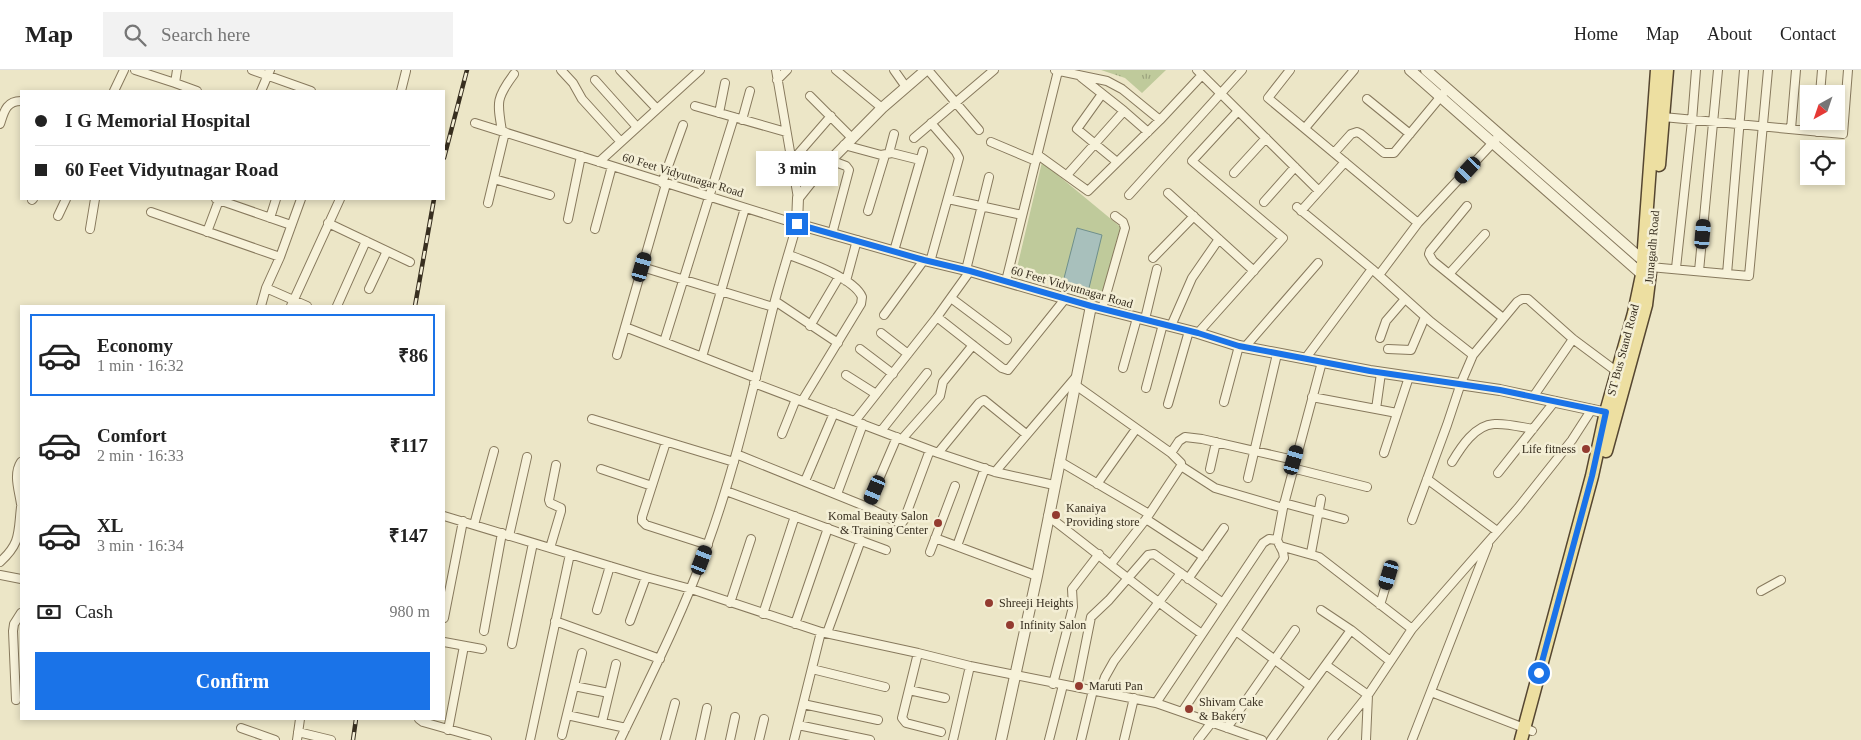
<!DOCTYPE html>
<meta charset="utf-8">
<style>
body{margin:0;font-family:"Times New Roman",serif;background:#f2f2f2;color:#222;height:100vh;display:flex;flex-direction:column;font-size:19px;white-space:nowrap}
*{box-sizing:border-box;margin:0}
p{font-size:16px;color:#767676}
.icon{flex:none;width:28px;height:28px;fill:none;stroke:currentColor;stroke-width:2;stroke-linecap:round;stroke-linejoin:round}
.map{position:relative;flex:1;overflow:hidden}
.drawer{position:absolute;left:20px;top:235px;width:425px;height:415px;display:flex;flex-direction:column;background:#fff;border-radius:0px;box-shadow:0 2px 8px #0003}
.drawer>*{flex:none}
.guide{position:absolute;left:20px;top:20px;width:425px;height:110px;border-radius:0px;box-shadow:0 2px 8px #0003;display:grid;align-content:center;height:110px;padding:0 15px;background:#fff}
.needle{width:32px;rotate:220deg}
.tools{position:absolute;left:1800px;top:15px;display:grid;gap:10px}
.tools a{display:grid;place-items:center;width:45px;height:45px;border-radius:0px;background:#fff;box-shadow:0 2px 8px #0003;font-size:25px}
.end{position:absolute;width:22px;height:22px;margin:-11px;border:6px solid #1a73e8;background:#fff;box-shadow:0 0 0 2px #fff}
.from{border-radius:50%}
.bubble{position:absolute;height:35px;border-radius:0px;background:#fff;box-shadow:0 2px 8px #0003;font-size:16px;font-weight:700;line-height:35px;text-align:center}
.car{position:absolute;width:15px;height:30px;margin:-15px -8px;border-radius:6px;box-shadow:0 0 4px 1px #0007;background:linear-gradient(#222 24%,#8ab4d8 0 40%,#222 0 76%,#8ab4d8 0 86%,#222 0)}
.guide b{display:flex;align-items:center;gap:18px;height:48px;font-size:19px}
.guide b+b{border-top:1px solid #e0e0e0}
.guide i{width:12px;height:12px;background:#222}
ul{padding:9px 0 0;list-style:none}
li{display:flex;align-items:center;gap:15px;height:82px;margin:0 10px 8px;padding:0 5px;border:2px solid transparent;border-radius:0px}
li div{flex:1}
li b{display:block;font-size:19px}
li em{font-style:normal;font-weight:700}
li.on{border-color:#1a73e8}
li>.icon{width:45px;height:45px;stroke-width:1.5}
.pay{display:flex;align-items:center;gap:12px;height:55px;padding:0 15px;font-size:19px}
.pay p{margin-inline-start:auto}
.cta{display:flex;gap:10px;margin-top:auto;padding:10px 15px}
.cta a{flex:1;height:58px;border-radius:0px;background:#1a73e8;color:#fff;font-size:20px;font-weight:700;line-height:58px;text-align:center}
header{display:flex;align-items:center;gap:30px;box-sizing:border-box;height:70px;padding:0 25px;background:#fff;border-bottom:1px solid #e0e0e0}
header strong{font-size:24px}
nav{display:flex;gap:28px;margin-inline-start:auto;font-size:18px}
.search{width:350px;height:45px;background:#f2f2f2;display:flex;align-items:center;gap:12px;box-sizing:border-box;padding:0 18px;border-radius:0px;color:#767676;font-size:19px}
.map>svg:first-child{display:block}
</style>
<header>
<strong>Map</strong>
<div class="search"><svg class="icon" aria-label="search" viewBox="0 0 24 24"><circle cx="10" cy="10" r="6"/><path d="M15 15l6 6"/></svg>Search here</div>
<nav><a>Home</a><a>Map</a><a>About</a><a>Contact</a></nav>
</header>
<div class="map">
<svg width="1861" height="670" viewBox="0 0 1861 670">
<defs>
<pattern id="grass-tufts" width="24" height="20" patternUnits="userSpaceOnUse" patternTransform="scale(1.25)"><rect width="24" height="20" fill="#bfca9b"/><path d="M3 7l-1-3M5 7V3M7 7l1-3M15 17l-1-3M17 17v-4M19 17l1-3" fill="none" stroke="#9ca47e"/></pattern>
</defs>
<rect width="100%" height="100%" fill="#ece6c7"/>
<!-- grass -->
<path fill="url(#grass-tufts)" d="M1101,0H1166L1142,23L1125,8Z"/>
<!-- garden -->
<path fill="#bfca9b" d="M1042,92L1123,159L1105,227L1016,202Z"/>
<!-- water -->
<path fill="#a8c0bc" stroke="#6f8f8b" d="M1077,158L1102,165L1089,218L1063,212Z"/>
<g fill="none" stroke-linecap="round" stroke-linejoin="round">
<!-- minor casing -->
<g stroke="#87795d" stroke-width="10">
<path id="minor" d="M135,0L175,13
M177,0L175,13L197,21
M252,0L311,21
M561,0L573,13L582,29L621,72
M620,0L657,39
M776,0L798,128
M836,0L882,38
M894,0L906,17
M928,0L979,60
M1055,0L1107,11L1122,19L1160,50L1202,5
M1197,0L1319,121
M1290,0L1268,28L1418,153
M595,10L637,57
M777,10L787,0
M114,21L124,0
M261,21L270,0
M401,21L406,1
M1102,24L1077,59L1117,92
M1820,24L1822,0
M810,26L852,68
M1367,29L1410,64
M695,36L786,62
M1124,41L1148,62
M719,43L725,13
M1663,47L1843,64L1848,0
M742,50L750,21
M475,53L797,154C789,183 780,210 773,238C753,318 735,399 707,476C683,543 651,606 620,670
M0,54C4,42 6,31 21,31
M1305,58L1354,0
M1791,59L1796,0
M502,61C497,32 496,28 514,4
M1817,62L1818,51
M914,68L994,0
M991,72L1036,91
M844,75L881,85L892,83L920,90
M889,83L894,64
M1334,83L1351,64L1357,62L1361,64L1384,83H1394L1447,19
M1038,85L1088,121L1160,50
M830,90L846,96L849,100L832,164
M599,92L700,0
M791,92L831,46
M1234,103L1266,68
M1067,105L1124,41L1081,7
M494,109L550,125
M662,113L683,55
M1168,123L1254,201
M1129,125L1242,0
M216,129L291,155
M948,129L1022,145
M32,130L33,129
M1264,132L1295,97
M488,133L505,62
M1467,136L1430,181L1429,184L1433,191L1503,248
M1297,137L1372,199L1431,252L1473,285
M868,141L885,85
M1301,141L1345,92
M151,142L280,187
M58,146L66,129
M270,148L276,129
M568,149L581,86
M328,153L410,192
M90,159L95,129
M595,159L612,96
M207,162L219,130
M894,181L923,81
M789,185C808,192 854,208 862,227L861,234L802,331
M1153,188L1194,146
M930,192L959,88L956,82L931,53
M642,197L773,237
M1650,197L1749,206L1768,0
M1676,198L1692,51L1696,0
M966,200L989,107
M1699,201L1718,0
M1449,204L1485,164
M1727,204L1744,0
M1379,205L1418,153L1500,65
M846,211L857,170
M1006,211L1058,1
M266,218L307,236
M369,219L387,181
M951,228L1007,270
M775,231L838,273
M261,236L266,218L280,187L301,129
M291,236L340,129
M337,236L366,171
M1102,239L1125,158L1123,152L1115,146
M884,245L924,190
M937,247L1002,298L1008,300L1065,229
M1145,249L1157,199
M810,256L839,207
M1171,256L1192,208L1219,169
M625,257L756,308
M881,263L908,284
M1198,263L1283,168L1192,91L1238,41
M1380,268L1386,251L1405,229
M664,272L734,47
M1245,277L1318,193
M860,279L893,304
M1388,279L1411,280L1425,247
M617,285L666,114
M702,287L745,138
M1305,289L1372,199
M1123,298L1137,248
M846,305L876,324
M754,313L938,383L995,402L1054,415
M1074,314L1171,383L1181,393V396L1146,449L1111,494
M1146,318L1163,254
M1312,327L1397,343
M1533,327L1573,269
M1224,332L1239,276
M1168,334L1189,261
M1376,339L1381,303
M592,349L734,392
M855,351L937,247L970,201
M881,361L927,303
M782,364L796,329
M902,369L940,326L943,312L973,275
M666,372L642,447V451L646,455L708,475
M938,383L979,333L984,330L1026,364
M1171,383L1179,371L1185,367L1202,369L1294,390
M1384,383L1409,307
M736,384L867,437L901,454L904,450L930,380
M1059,391L1149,444
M21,392C13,404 19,420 21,434
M1452,392C1461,377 1475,355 1494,354C1506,353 1521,357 1533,359
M1181,396L1215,418L1283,438
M1292,398L1367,417
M601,399L652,416
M1210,399L1216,372
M995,402L1075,308
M1498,403L1555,331
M1248,408L1277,284
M1427,409L1497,461
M805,411L834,343
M1097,414L1136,359
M726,421L886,480
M837,424L863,354
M1284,433L1344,449
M867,437L897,367
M444,446L646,507L691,519L821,562L918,583L970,596L1156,633L1262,670
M1048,446C1100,485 1149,527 1202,564
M1146,449L1204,487
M1412,450L1447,355L1461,313L1473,285L1517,232L1522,229H1528L1573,269L1620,304
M474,455L494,381
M509,466L527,387
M935,468L1037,506
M957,476L985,398
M1280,476L1319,487L1412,559
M550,478L561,441V438L550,433L549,430L556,395
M930,482L955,416
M1311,483L1321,429
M0,492C21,473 18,463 21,437
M0,505L21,509
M1188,509L1224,458
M1761,521L1781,510
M730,533L751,469
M1380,535L1389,505
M597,540L610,496
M1321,540L1351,560L1390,591
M763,544L795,446
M444,548L463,451
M555,551L660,589
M630,551L646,507
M795,554L828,458
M484,561L502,463
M1236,561L1310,616
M827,563L861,470
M444,572L482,579
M512,574L533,473
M918,583L902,648L906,653L941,662
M1326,595L1368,625L1366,670
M812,599L885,617
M1053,614L1073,537L1072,519L1099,484
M574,616L609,623
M1077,617L1091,547L1109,530L1148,485L1154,484L1223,533
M909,620L945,628
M1100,621L1105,607L1114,591L1181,503
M1431,622L1532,661
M16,630L13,561L14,554L21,543
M1156,633L1263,473L1269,469L1277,470
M803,634L878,650
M1182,642L1284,488L1283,482L1277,470L1283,438L1322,292
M567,645L626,658
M419,649L423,652L487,670
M602,652L616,594
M798,655L870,670
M241,658L275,670
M1227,658L1295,560
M448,660L464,576
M298,662L331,670
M562,665L582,583
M297,670L300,649
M530,670L570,484
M665,670L675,633
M700,670L707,638
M730,670L735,647
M759,670L764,649
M794,670L821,562
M953,670L970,596
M1049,670L1063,615
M1081,670L1093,620
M1124,670L1134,628
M1198,670L1212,652
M1271,670L1351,560
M1332,670L1368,625L1412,559L1518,438L1572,370L1592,339
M1412,670L1488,475"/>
</g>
<!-- tertiary casing -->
<g stroke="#87795d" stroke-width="12">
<path id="tertiary" d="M926,0L882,38L817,104L798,128L797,154L924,190L970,201L1091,236L1198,263L1239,276L1370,301L1500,320L1612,344
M1410,0L1645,207
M1426,0L1647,194
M1001,670L1037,506L1091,236"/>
</g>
<!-- primary casing -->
<g stroke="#554631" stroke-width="15">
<path id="primary" d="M1659,95L1667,0
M1606,381L1646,235L1650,202
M1521,670L1592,406L1606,342L1634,243L1642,205L1657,0"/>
</g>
<!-- minor -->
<use href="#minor" stroke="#f7f2da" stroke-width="8"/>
<!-- tertiary -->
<use href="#tertiary" stroke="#f7f2da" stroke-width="10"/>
<!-- primary -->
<use href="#primary" stroke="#eddfa1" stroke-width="12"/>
<!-- rail casing -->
<g stroke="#382f20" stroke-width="4.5">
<path id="rail" d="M444,88L467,0
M415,236L434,129
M353,670L356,649"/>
</g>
<!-- rail -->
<use href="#rail" stroke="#f4efd6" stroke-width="2.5" stroke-dasharray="8" stroke-linecap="butt"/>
</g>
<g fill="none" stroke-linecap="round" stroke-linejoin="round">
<!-- route -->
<path stroke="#1a73e8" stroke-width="6" d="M797,154L924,190L970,201L1091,236L1198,263L1239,276L1370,301L1500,320L1606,342L1592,406L1539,603"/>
</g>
<!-- markers -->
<g fill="#933b30" stroke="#f4efd6" stroke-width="2">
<circle cx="1586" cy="379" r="5"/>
<circle cx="1056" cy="445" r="5"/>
<circle cx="938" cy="453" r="5"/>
<circle cx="989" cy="533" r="5"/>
<circle cx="1010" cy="555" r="5"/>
<circle cx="1079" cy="616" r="5"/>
<circle cx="1189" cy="639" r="5"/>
</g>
<g text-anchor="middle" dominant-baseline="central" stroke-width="5" stroke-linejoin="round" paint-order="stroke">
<!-- street labels -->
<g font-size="12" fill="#382f20" stroke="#f4efd6">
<text transform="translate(683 105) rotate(17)">60 Feet Vidyutnagar Road</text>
<text transform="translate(1652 177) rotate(-85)">Junagadh Road</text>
<text transform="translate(1072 217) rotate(16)">60 Feet Vidyutnagar Road</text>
<text transform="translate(1623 280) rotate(-75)">ST Bus Stand Road</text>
</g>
<!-- poi labels -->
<g font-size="12" fill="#382f20" stroke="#f4efd6" text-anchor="start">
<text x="1576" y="379" text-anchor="end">Life fitness</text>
<text x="1066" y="438">Kanaiya<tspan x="1066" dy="14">Providing store</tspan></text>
<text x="928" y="446" text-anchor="end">Komal Beauty Salon<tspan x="928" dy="14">&amp; Training Center</tspan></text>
<text x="999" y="533">Shreeji Heights</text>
<text x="1020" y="555">Infinity Salon</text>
<text x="1089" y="616">Maruti Pan</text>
<text x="1199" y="632">Shivam Cake<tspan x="1199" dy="14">&amp; Bakery</tspan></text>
</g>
</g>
</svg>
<div class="tools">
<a><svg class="needle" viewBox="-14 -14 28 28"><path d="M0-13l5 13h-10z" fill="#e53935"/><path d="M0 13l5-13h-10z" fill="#767676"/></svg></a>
<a><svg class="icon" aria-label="locate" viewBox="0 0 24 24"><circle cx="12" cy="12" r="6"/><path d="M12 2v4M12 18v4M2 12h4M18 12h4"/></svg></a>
</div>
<i class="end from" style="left:1539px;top:603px"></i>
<i class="end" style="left:797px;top:154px"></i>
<div class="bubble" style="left:756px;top:81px;width:82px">3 min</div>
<i class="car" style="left:1468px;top:100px;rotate:223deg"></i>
<i class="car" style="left:1703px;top:164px;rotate:5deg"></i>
<i class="car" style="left:642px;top:197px;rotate:16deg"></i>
<i class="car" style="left:1294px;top:390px;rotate:16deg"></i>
<i class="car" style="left:875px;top:420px;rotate:203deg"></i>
<i class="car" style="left:702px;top:490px;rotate:21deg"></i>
<i class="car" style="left:1389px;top:505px;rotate:197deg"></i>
<div class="guide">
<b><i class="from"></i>I G Memorial Hospital</b>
<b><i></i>60 Feet Vidyutnagar Road</b>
</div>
<section class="drawer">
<ul>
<li class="on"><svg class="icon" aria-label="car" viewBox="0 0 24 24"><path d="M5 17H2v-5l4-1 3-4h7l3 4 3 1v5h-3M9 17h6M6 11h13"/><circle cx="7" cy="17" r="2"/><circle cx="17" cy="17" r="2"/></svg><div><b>Economy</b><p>1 min · 16:32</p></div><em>₹86</em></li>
<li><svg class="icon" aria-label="car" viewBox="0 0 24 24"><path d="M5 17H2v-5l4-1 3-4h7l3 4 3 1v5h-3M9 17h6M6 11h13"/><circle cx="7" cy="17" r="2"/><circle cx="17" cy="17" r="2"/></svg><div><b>Comfort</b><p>2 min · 16:33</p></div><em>₹117</em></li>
<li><svg class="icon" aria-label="car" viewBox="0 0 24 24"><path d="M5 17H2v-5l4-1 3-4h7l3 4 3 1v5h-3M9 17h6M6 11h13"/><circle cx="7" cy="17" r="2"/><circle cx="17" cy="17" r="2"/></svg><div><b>XL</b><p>3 min · 16:34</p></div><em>₹147</em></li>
</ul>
<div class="pay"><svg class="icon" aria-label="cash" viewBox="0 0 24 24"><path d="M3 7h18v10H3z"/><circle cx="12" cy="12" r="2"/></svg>Cash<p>980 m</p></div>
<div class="cta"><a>Confirm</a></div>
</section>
</div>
